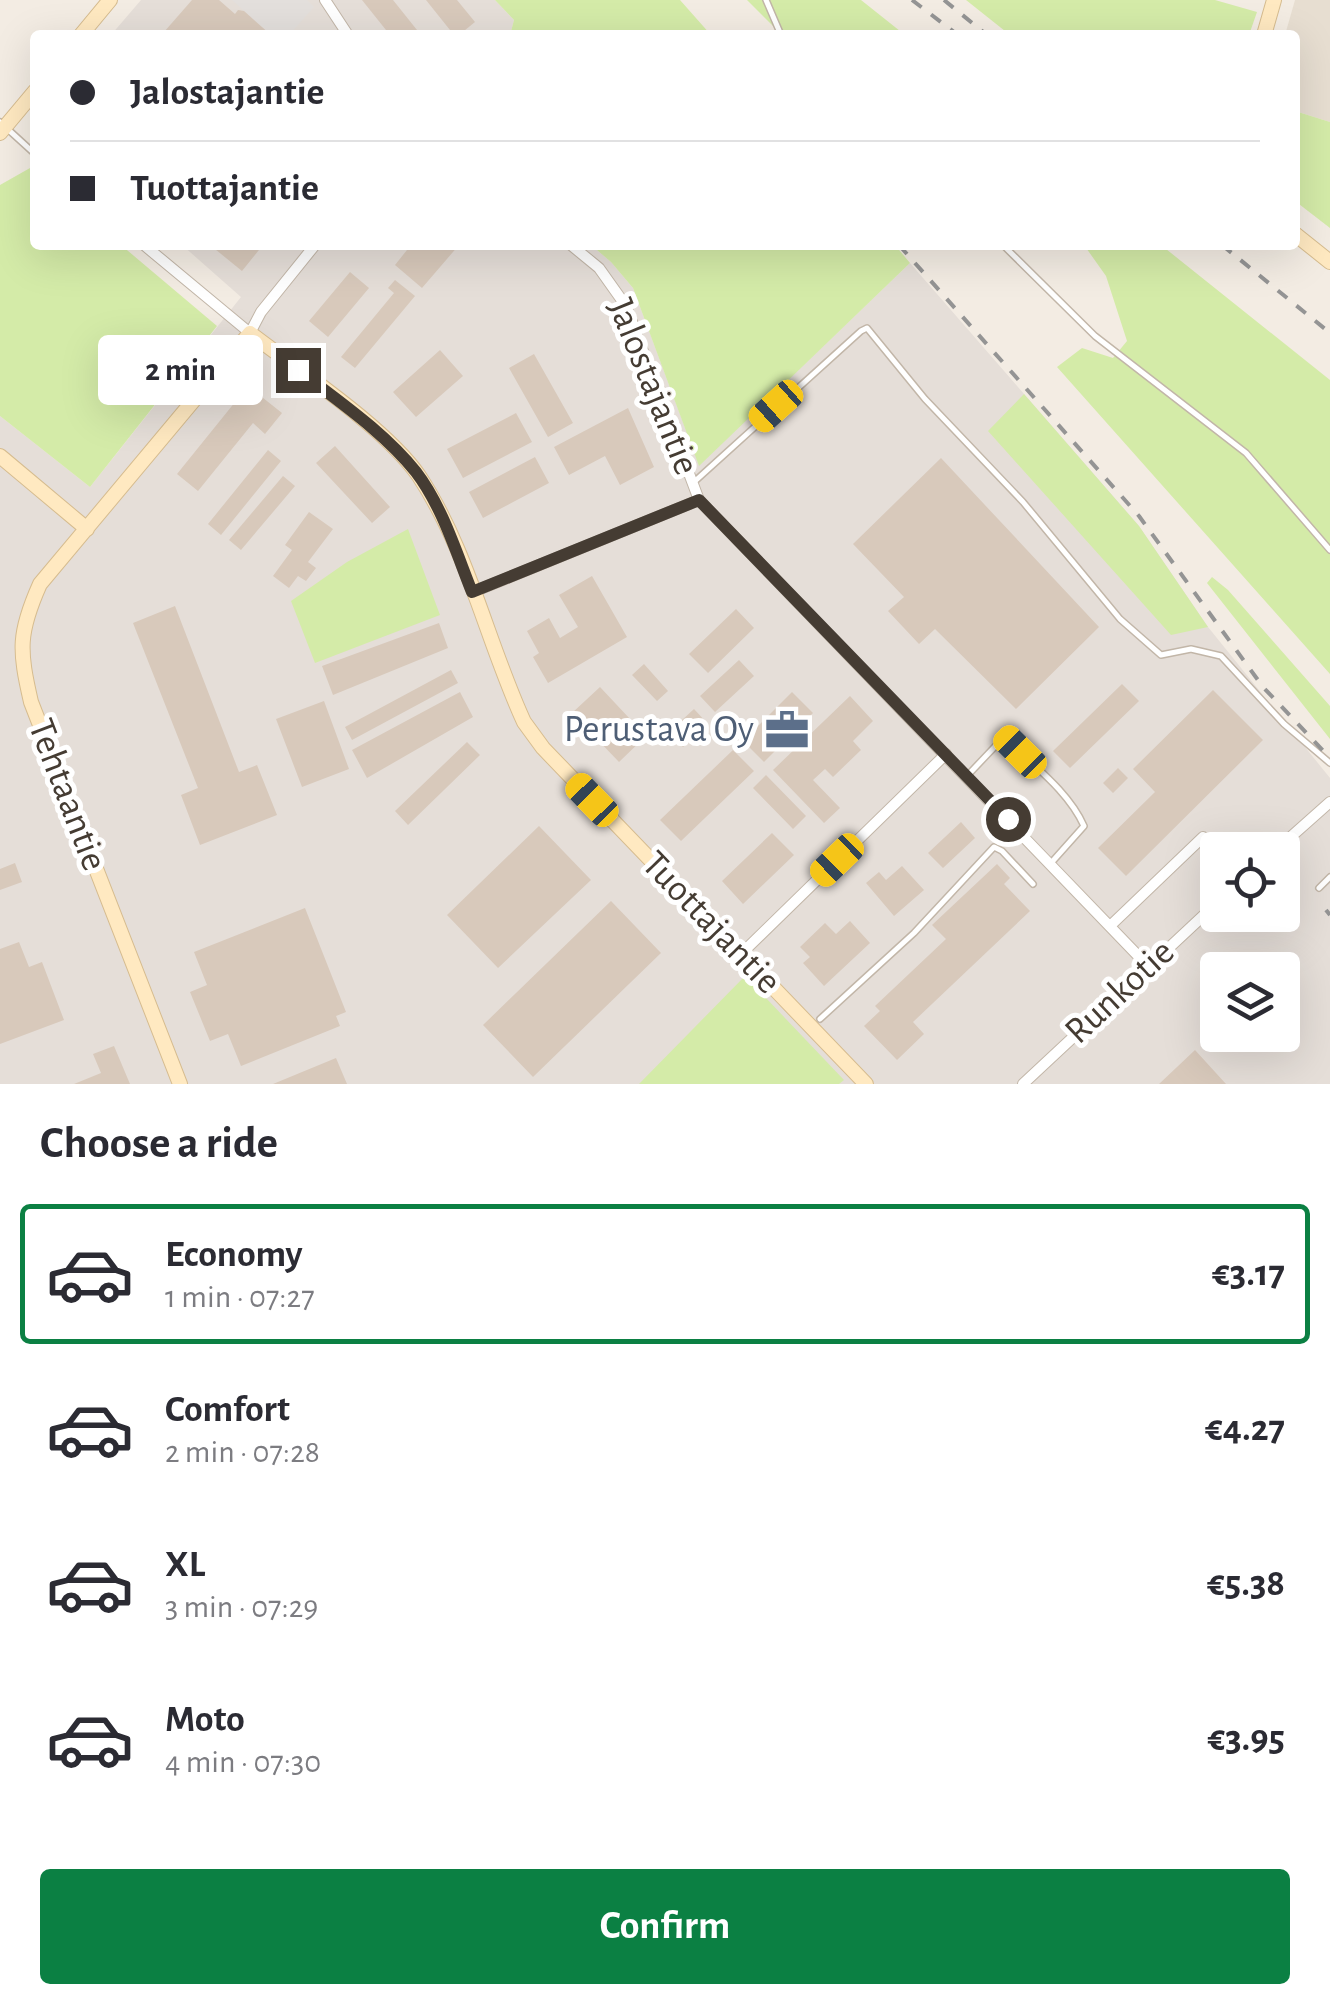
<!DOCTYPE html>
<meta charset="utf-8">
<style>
body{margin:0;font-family:"Alegreya Sans",sans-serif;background:#f2f2f3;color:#2b2b33;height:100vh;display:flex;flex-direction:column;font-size:38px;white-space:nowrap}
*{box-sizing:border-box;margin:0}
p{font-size:32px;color:#7c7c81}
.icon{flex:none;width:55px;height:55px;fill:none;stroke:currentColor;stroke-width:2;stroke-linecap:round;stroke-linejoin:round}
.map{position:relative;height:1084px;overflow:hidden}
.details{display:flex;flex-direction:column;background:#fff;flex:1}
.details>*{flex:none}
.banner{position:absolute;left:30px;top:30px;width:1270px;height:220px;border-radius:10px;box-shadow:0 10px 40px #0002;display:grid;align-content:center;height:220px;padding:0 40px;background:#fff}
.buttons{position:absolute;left:1200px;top:832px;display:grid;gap:20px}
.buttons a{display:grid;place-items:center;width:100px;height:100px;border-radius:10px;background:#fff;box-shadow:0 10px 40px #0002;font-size:50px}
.end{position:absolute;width:45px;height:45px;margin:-22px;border:12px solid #453c33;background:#fff;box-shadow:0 0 0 5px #fff}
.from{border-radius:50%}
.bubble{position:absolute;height:70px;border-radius:10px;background:#fff;box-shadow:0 10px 40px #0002;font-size:32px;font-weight:700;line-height:70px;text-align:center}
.car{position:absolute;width:30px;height:60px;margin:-30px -15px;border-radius:12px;box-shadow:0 0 8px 2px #0007;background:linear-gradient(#f5c518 24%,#345 0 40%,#f5c518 0 76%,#345 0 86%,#f5c518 0)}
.banner b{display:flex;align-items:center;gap:35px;height:95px;font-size:38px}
.banner b+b{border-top:2px solid #e1e1e2}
.banner i{width:25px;height:25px;background:#2b2b33}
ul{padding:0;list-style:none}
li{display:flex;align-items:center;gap:30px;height:140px;margin:0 20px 15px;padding:0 20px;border:5px solid transparent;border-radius:10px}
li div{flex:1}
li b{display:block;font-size:38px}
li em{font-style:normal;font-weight:700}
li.active{border-color:#0b8043}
li>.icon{width:90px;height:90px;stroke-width:1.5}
h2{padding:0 40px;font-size:45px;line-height:120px}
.button{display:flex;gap:20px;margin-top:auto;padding:20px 40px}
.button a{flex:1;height:115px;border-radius:10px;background:#0b8043;color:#fff;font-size:40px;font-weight:700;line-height:115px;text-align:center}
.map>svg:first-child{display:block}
</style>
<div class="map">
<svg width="1330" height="1084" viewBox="0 0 1330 1084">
<rect width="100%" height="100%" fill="#f3ece3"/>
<!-- residential -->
<path fill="#e7ded1" d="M1295,0H1330V122L1295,111V35H1285Z"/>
<!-- industrial -->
<path fill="#e5ded8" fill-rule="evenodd" d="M141,0H495L514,20L510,35H111Z
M182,245H591L611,262L633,288L699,465L910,263L1139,526L1208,627L1330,778V1084H0V416L90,487L241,297ZM1218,850H1282V915H1218ZM1218,970H1282V1035H1218Z"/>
<!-- green -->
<path fill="#d4eba8" d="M495,0H680L711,35H510L514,20Z
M747,0H861L905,35H782Z
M966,0H1215L1257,12L1249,35H1010Z
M1295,111L1330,122V228L1295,201Z
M30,168L35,172V245H121L217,326L90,487L0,416V185Z
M591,245H895L910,263L699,466L633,288L611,262Z
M1084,245H1161L1330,380V674L1057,367L1082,348L1113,358L1127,341L1106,276Z
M1024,394L1139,526L1208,627L1171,635L988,431Z
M408,529L440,615L315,663L291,601L347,562Z
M1212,577L1228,590L1330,706V739L1207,583Z
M745,976L844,1080L839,1084H639Z"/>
<!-- parking -->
<path fill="#e3dfdc" d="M232,0H307L314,7L289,35H271Z"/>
<!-- building -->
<path fill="#d8c9bb" d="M192,0H219L235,14L238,10L244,11L271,35H167L164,32Z
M362,0H393L421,35H390Z
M426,0H457L475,22L459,35H454Z
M210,245H263L242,271Z
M411,245H459L422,288L395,265Z
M350,272L369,288L328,337L309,321Z
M395,280L415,296L355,368L341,357L394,293L388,288Z
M440,350L463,376L416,417L393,392Z
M534,354L573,423L548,437L509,368Z
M248,386L282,413L265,434L253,423L198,491L177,474Z
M628,408L654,467L620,485L605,456L569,475L554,447Z
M516,413L532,442L463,478L447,449Z
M335,446L390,507L372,523L316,463Z
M268,450L281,461L221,535L208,524Z
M535,457L549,483L483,518L469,492Z
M941,458L1099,627L1016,709L935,629L919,644L888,611L904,597L853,544Z
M283,476L295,486L241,550L229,540Z
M309,512L333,529L308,562L316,568L306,581L298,576L289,588L273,576L292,550L285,545Z
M592,576L627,637L548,683L533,657L539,653L527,631L549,618L560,638L578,627L559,595Z
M175,606L239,772L257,765L277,815L200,845L181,795L198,788L133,623Z
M736,609L754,628L708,673L689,654Z
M439,623L448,648L333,695L322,666Z
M739,660L754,676L715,712L700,696Z
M644,664L668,691L657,701L632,675Z
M451,670L458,683L352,740L345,727Z
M1122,684L1139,701L1070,768L1053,751Z
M600,687L646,736L619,762L572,713Z
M1213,690L1263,740L1126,876L1098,848L1155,792L1133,769Z
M460,692L473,717L367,778L352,750Z
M792,692L813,713L764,762L743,741Z
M850,696L873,721L853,741L861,750L833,777L825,769L813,780L840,808L824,823L773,770Z
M324,701L349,769L302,787L276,719Z
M694,709L708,724L683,747L669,732Z
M467,742L480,755L408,825L395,811Z
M733,750L754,771L681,841L660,820Z
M1118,768L1128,778L1113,793L1103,783Z
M766,775L806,816L793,829L753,788Z
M961,822L975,838L943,868L928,853Z
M539,826L591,880L498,968L447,915Z
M772,833L794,855L743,904L722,881Z
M15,863L22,882L0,890V869Z
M997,864L1010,878L1004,884L1030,911L913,1022L924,1034L897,1060L864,1026L880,1011L875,1006L946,939L932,925Z
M902,866L924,890L894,916L866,883L879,872L886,880Z
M611,901L661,953L533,1077L483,1025Z
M305,908L346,1012L336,1016L340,1026L241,1066L228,1034L210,1041L190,992L207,985L194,952Z
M850,921L870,943L824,986L803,963L810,957L800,947L825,923L836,934Z
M19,942L29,967L42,962L64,1020L0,1044V949Z
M114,1046L130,1084H74L101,1073L93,1054Z
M1195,1050L1226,1084H1159Z
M336,1058L347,1084H273Z"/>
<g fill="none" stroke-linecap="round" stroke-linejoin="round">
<!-- lane casing -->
<g stroke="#c2b6a8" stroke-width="8">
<path id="lane" d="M766,0L781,35
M0,122L35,154
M1003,245L1095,336L1246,453L1330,550
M694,482L861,331L867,328L925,399L1023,502L1120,619L1161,655L1191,649L1221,656L1284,724L1330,763
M967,776L1004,737C1031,764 1068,790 1084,826L1051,863
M1319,888L1330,877
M820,1019L914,933L994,847L1002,851L1033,884"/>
</g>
<!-- street casing -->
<g stroke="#c2b6a8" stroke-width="12">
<path id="street" d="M325,0L348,35
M144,245L250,333L261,312L315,245
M571,245L599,268L626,306L699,500L1147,965
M473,592L699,500
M1276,850L1330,802
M1110,926L1203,837
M741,954L946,754
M1023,1084L1218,902"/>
</g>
<!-- secondary casing -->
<g stroke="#d6bc8f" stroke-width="16">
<path id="secondary" d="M81,35L110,0
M1264,35L1274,0
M0,133L35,91
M1295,234L1330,262
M0,456L87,529
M180,1084L31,702C19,650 18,633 40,584L250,333C298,370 386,428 419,476C468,550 487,642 524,722L543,748L866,1084"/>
</g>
<!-- lane -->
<use href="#lane" stroke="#fff" stroke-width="5"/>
<!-- street -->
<use href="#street" stroke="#fff" stroke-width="10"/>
<!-- secondary -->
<use href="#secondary" stroke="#ffe9c1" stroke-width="14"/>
<!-- rail -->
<path stroke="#949494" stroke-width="4" stroke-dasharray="12 12" stroke-linecap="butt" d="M912,0L958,35
M944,0L987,35
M899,245L1139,516L1263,687L1330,758
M1222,245L1330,333
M1326,910L1330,915"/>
</g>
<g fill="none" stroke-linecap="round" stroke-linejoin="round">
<!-- route -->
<path stroke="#453c33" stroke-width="12" d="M298,370C338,401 384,432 416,472C442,506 456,552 472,592L699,500L1008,819"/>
</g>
<!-- icons -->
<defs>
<g id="office-bare" transform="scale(3.45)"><path d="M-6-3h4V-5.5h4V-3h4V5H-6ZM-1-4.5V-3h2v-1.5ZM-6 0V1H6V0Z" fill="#5c6f8a" stroke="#fff" stroke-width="2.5" paint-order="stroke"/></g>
</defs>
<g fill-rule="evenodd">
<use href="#office-bare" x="787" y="730"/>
</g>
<g text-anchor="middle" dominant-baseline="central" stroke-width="10" stroke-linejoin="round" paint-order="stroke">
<!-- street labels -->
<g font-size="38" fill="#453c33" stroke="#fff">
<text transform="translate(653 387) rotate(68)">Jalostajantie</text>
<text transform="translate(67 795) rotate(69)">Tehtaantie</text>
<text transform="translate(711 923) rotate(46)">Tuottajantie</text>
<text transform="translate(1120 992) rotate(-43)">Runkotie</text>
</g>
<!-- service labels -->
<g font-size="38" fill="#4e5e75" stroke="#fff" text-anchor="end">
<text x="754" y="730">Perustava Oy</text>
</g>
</g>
</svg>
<div class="buttons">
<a><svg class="icon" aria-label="locate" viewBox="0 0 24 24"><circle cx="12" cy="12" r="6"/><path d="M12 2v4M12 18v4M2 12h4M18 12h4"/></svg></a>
<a><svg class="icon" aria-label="layers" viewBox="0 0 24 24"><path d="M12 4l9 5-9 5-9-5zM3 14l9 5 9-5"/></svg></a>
</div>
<i class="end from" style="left:1008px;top:819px"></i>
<i class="end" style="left:298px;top:370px"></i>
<div class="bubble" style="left:98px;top:335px;width:165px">2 min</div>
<i class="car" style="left:776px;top:406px;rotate:228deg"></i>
<i class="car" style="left:1020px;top:752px;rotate:315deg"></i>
<i class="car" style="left:592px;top:800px;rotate:316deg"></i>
<i class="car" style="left:837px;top:860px;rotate:226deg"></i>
<div class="banner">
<b><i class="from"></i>Jalostajantie</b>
<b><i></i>Tuottajantie</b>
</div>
</div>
<section class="details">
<h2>Choose a ride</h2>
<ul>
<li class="active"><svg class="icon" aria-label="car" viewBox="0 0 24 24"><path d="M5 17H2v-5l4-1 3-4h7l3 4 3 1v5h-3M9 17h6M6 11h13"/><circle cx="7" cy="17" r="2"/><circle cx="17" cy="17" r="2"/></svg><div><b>Economy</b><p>1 min · 07:27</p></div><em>€3.17</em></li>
<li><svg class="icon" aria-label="car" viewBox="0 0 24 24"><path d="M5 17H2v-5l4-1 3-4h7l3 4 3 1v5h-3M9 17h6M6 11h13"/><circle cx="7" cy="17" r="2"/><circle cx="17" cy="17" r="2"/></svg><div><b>Comfort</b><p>2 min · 07:28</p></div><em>€4.27</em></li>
<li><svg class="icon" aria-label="car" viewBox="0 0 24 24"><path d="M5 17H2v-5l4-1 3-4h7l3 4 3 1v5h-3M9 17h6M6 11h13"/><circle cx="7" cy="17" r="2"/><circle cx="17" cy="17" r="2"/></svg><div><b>XL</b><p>3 min · 07:29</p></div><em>€5.38</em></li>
<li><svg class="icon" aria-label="car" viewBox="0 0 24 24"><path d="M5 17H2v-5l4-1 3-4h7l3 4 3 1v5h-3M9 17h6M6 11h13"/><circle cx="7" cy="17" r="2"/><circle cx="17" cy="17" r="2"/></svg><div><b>Moto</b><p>4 min · 07:30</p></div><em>€3.95</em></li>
</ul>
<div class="button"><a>Confirm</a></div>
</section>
